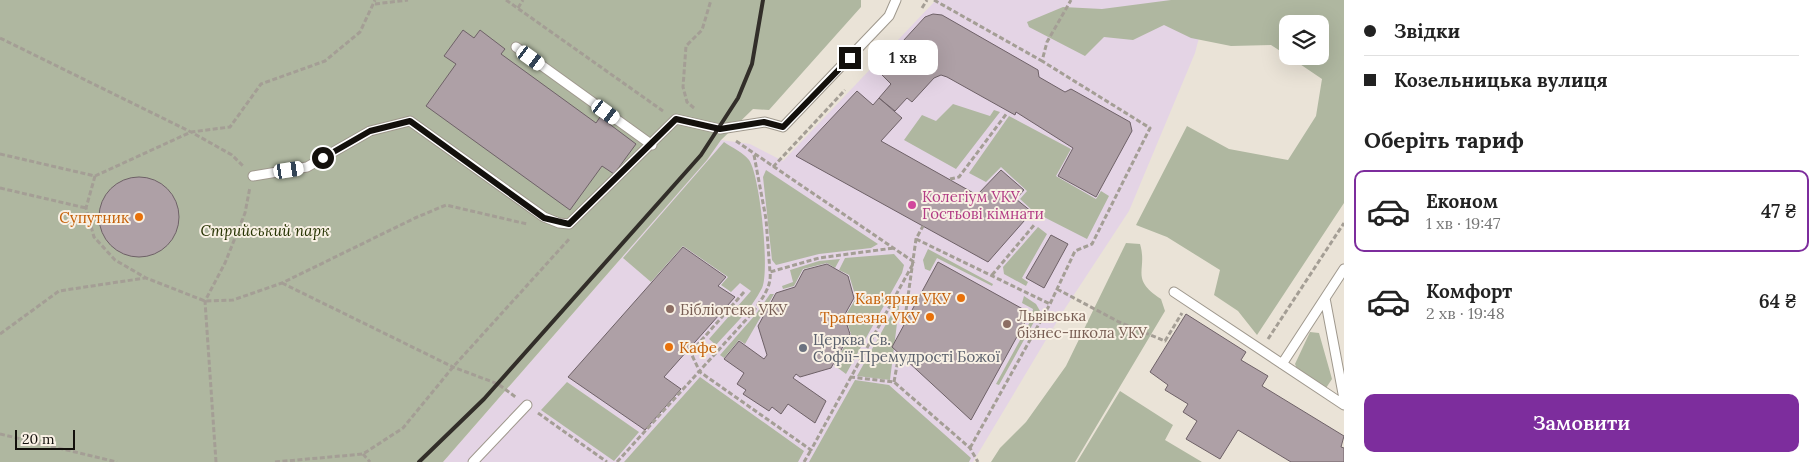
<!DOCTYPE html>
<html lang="uk">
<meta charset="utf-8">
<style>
body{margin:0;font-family:Lora,serif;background:#f6f6f6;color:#222;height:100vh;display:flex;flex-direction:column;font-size:19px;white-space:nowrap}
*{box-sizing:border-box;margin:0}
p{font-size:16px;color:#767676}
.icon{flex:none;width:28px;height:28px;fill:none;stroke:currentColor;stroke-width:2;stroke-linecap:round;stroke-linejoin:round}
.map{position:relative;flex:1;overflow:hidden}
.sheet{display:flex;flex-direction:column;background:#fff;width:475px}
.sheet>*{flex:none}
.top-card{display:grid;align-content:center;height:110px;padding:0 20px;background:#fff}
.tools{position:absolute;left:1279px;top:15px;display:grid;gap:10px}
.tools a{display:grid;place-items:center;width:50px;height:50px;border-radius:10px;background:#fff;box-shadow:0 5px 20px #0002;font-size:25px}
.scale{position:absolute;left:15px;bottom:12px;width:60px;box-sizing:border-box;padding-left:5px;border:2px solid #13100c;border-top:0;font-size:14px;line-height:18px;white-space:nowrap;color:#13100c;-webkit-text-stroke:4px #f8f0e4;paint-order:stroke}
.end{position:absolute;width:22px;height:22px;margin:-11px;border:6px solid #13100c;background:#fff;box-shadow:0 0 0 2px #fff}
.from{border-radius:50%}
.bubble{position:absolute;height:35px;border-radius:10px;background:#fff;box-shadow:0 5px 20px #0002;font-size:16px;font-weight:600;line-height:35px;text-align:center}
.car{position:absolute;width:15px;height:30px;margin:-15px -8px;border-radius:6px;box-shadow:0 0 4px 1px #0007;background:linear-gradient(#fff 24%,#345 0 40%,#fff 0 76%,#345 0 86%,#fff 0)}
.top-card b{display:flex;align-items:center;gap:18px;height:48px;font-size:19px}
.top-card b+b{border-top:1px solid #e0e0e0}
.top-card i{width:12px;height:12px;background:#222}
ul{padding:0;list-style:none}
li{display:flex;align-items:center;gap:15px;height:82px;margin:0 10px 8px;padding:0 10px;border:2px solid transparent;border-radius:10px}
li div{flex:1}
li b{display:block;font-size:19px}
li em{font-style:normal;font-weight:600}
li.current{border-color:#7d2d9d}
li>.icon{width:45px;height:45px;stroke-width:1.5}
h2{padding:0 20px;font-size:22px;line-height:60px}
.cta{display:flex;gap:10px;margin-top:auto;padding:10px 20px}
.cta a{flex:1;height:58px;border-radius:10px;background:#7d2d9d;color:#fff;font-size:20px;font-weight:600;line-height:58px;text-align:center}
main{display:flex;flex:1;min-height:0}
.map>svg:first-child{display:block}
</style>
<main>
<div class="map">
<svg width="1344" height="462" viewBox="0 0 1344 462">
<rect width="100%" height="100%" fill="#eae3d7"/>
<!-- education -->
<path fill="#e4d4e5" d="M936,0H1209L1195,53L1129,211L1062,313L973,462H443L707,160L721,140L750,144L783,161Z"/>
<!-- green -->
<path fill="#afb7a0" d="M0,0H861V7L769,110L753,109L721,140L707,160L443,462H0Z
M1171,0H1344V203L1257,335L1238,311L1214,295L1220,270L1167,237L1136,225L1187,126L1229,149L1288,160L1316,116L1322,79L1288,56H1320V24H1288V56L1271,45L1231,46L1191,38L1164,25L1133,40L1104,37L1085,56L1029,27L1027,22L1063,7L1102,9Z
M953,104L990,116L994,110L1000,112L956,169L904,140L922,115L936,121Z
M1009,116L1071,149L1056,176L1096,199L1101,191L1109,196L1087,239L1034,212L1020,199L1027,191L1001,167L986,182L969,173Z
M724,142C731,147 744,153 749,160C760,175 770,272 762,288C751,310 732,327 716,345L709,339L751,291L740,283L731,292L721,285L728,277L683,246L651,282L623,258Z
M766,170L878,244L871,248L819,254L776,265L772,260L763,177Z
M1038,227L1047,234L1022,278L1028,282L1026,286L1004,274L1003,267Z
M1126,243L1140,244C1148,271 1129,278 1161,299L1165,311L1075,462H991L1000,448L1026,422L1066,366Z
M928,249L993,284L992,286L937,258L930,271L925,269L923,260Z
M894,254L904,265L902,273L846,374L834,365L851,334L845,316L856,298L849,275L839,270L845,258Z
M840,259L835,268L827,263L803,269L794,286L783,289L782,286L793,282L790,270L819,261Z
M770,294H774L745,344L739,340L724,358L720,355L756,314Z
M1024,296L1036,304L1040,311L999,385L996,384L1031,320L1033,309L1022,303Z
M900,299L890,380L857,376Z
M1310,332L1319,333L1332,379L1326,388L1297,369L1295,364Z
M700,377L804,451L798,462H624Z
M855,380L889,385L971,458L969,462H809Z
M567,382L639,432L614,461L541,410Z
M1120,391L1173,425L1165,440L1202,462H1077Z"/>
<!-- building -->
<path fill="#aea0a6" stroke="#6e6167" d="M933,14L942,15L1038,70L1039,77L1065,92L1071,89L1130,122L1132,131L1096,197L1058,176L1073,148L1016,112L1015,115L947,77L941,75L934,78L912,102L907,98L895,111L879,98L891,84L881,74V65L925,17Z
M463,30L474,38L480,30L505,49L501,54L596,123L600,117L636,144L614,174L602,166L570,210L426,106L456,64L444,56Z
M857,91L873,105L879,98L902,118L881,141L977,195L1001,170L1024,190L1016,199L1032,212L988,262L796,156Z
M99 217a40 40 0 1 1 80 0a40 40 0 1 1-80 0Z
M1051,235L1068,244L1044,288L1026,278Z
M683,247L726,277L718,286L735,297L664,377L681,389L645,430L568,377Z
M938,262L1030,313L971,420L892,347Z
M827,264L848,276L854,298L844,316L850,334L831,368L800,377L796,374L793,378L826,401L815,423L788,404L781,414L772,407L769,411L743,394L746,390L737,384L744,373L724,359L739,341L764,359L767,355L758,326L776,293L795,287L804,270Z
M1186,314L1246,352L1241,360L1268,376L1262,386L1344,436L1341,447L1344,448V462H1291L1238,430L1220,459L1186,439L1197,421L1183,412L1188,404L1165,390L1168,385L1150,372Z"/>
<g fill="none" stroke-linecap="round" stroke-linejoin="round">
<!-- lane casing -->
<g stroke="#9f988d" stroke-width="11">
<path id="lane" d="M516,47L652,145
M253,176L307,167L370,131L410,121L544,217L559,223L569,224L676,119L720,129L765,122L783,127L889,16L896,0
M1174,292L1344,405
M1325,298L1344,399
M1282,364L1344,269
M473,462L527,405"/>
</g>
<!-- path -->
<path stroke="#a49e95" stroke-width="3" stroke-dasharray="5 2.5" stroke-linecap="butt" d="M506,0L663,111
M934,0L1042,61
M375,4L408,0
M518,8L523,0
M922,8L927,0
M0,38L191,132L232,155L244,167
M694,108L687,102L683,87L686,46L702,30L711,0
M736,141L914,262
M0,154L95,176L191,132L230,127L261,84L325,61L360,32L375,0
M754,155L766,219L770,272
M773,167L845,90
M95,176L86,208L94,237L115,260L146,278L205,301L233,300L282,283L415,218L446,205L527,224
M950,179L959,177L1007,113
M0,188L86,208
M916,239L1050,304
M992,275L1035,224
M282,283L453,367L498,384L517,398
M1057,289L1119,322L1165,341L1182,313
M904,325L916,239L923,226
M0,334L59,291L145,278
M1268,339L1344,223
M689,349L700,372L811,450L914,262
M691,352L745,291
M850,377L894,382L970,448L978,462
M894,382L899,354
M538,413L607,462
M0,434L117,462
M970,448L1050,304L1075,251L1092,244L1150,128L1042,61L1047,42L1071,0
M363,454L370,462
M216,462L205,301L225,263L245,213L250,187
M275,462L363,454L403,428L453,367L570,238
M617,462L753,312C761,300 772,287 770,272L819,258L894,248
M804,462L811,450"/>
<!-- lane -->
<use href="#lane" stroke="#fff" stroke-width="9"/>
<!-- rail -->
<path stroke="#322e29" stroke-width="4" d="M419,462L484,399L701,155L738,98L752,64L763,0"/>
</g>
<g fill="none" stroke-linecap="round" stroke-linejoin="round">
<!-- route -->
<path stroke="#13100c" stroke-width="6" d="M323,158L370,131L410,121L544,218L569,224L676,119L720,129L764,122L783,127L850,58"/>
</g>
<!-- markers -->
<circle fill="#d1479c" stroke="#f8f0e4" stroke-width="2" cx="912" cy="205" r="5"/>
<g fill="#e8710a" stroke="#f8f0e4" stroke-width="2">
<circle cx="139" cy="217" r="5"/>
<circle cx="961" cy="298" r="5"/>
<circle cx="930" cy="317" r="5"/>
<circle cx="669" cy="347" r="5"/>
</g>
<g fill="#8d6e63" stroke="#f8f0e4" stroke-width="2">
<circle cx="670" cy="309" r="5"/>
<circle cx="1007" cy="324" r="5"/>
</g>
<circle fill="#6b7280" stroke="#f8f0e4" stroke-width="2" cx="803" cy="348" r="5"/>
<g text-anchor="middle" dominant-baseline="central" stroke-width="4" stroke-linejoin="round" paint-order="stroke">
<!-- hotel labels -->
<g font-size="15" fill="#b23c85" stroke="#f8f0e4" text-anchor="start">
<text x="922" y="196">Колегіум УКУ<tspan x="922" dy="17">Гостьові кімнати</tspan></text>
</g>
<!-- food labels -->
<g font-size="15" fill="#c56008" stroke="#f8f0e4" text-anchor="end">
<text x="129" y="217">Супутник</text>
<text x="951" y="298">Кав'ярня УКУ</text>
<text x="920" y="317">Трапезна УКУ</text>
<text x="679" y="347" text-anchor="start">Кафе</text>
</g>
<!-- park labels -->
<g font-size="15" font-style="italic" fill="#253200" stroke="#f8f0e4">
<text x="265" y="230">Стрийський парк</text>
</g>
<!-- education labels -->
<g font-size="15" fill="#785e54" stroke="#f8f0e4" text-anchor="start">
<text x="680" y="309">Бібліотека УКУ</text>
<text x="1017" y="315">Львівська<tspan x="1017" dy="17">бізнес-школа УКУ</tspan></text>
</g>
<!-- worship labels -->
<g font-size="15" fill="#5b616d" stroke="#f8f0e4" text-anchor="start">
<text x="813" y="339">Церква Св.<tspan x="813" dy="17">Софії-Премудрості Божої</tspan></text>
</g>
</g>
</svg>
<div class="tools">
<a><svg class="icon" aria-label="layers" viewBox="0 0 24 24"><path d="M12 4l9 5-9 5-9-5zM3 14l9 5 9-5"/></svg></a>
</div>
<div class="scale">20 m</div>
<i class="end from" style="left:323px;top:158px"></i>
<i class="end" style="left:850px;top:58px"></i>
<div class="bubble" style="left:868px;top:40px;width:70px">1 хв</div>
<i class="car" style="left:531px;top:58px;rotate:126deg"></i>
<i class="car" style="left:606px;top:112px;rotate:126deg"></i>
<i class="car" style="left:289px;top:170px;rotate:81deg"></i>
</div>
<section class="sheet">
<div class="top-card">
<b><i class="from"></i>Звідки</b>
<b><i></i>Козельницька вулиця</b>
</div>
<h2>Оберіть тариф</h2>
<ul>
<li class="current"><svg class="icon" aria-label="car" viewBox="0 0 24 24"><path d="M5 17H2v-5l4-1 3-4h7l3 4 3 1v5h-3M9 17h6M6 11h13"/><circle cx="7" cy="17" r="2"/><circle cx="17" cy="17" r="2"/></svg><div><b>Економ</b><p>1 хв · 19:47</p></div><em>47 ₴</em></li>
<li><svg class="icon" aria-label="car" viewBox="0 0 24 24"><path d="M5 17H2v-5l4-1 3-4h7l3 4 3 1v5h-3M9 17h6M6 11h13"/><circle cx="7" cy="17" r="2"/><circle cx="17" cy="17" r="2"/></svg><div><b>Комфорт</b><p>2 хв · 19:48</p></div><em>64 ₴</em></li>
</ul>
<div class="cta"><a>Замовити</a></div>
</section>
</main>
